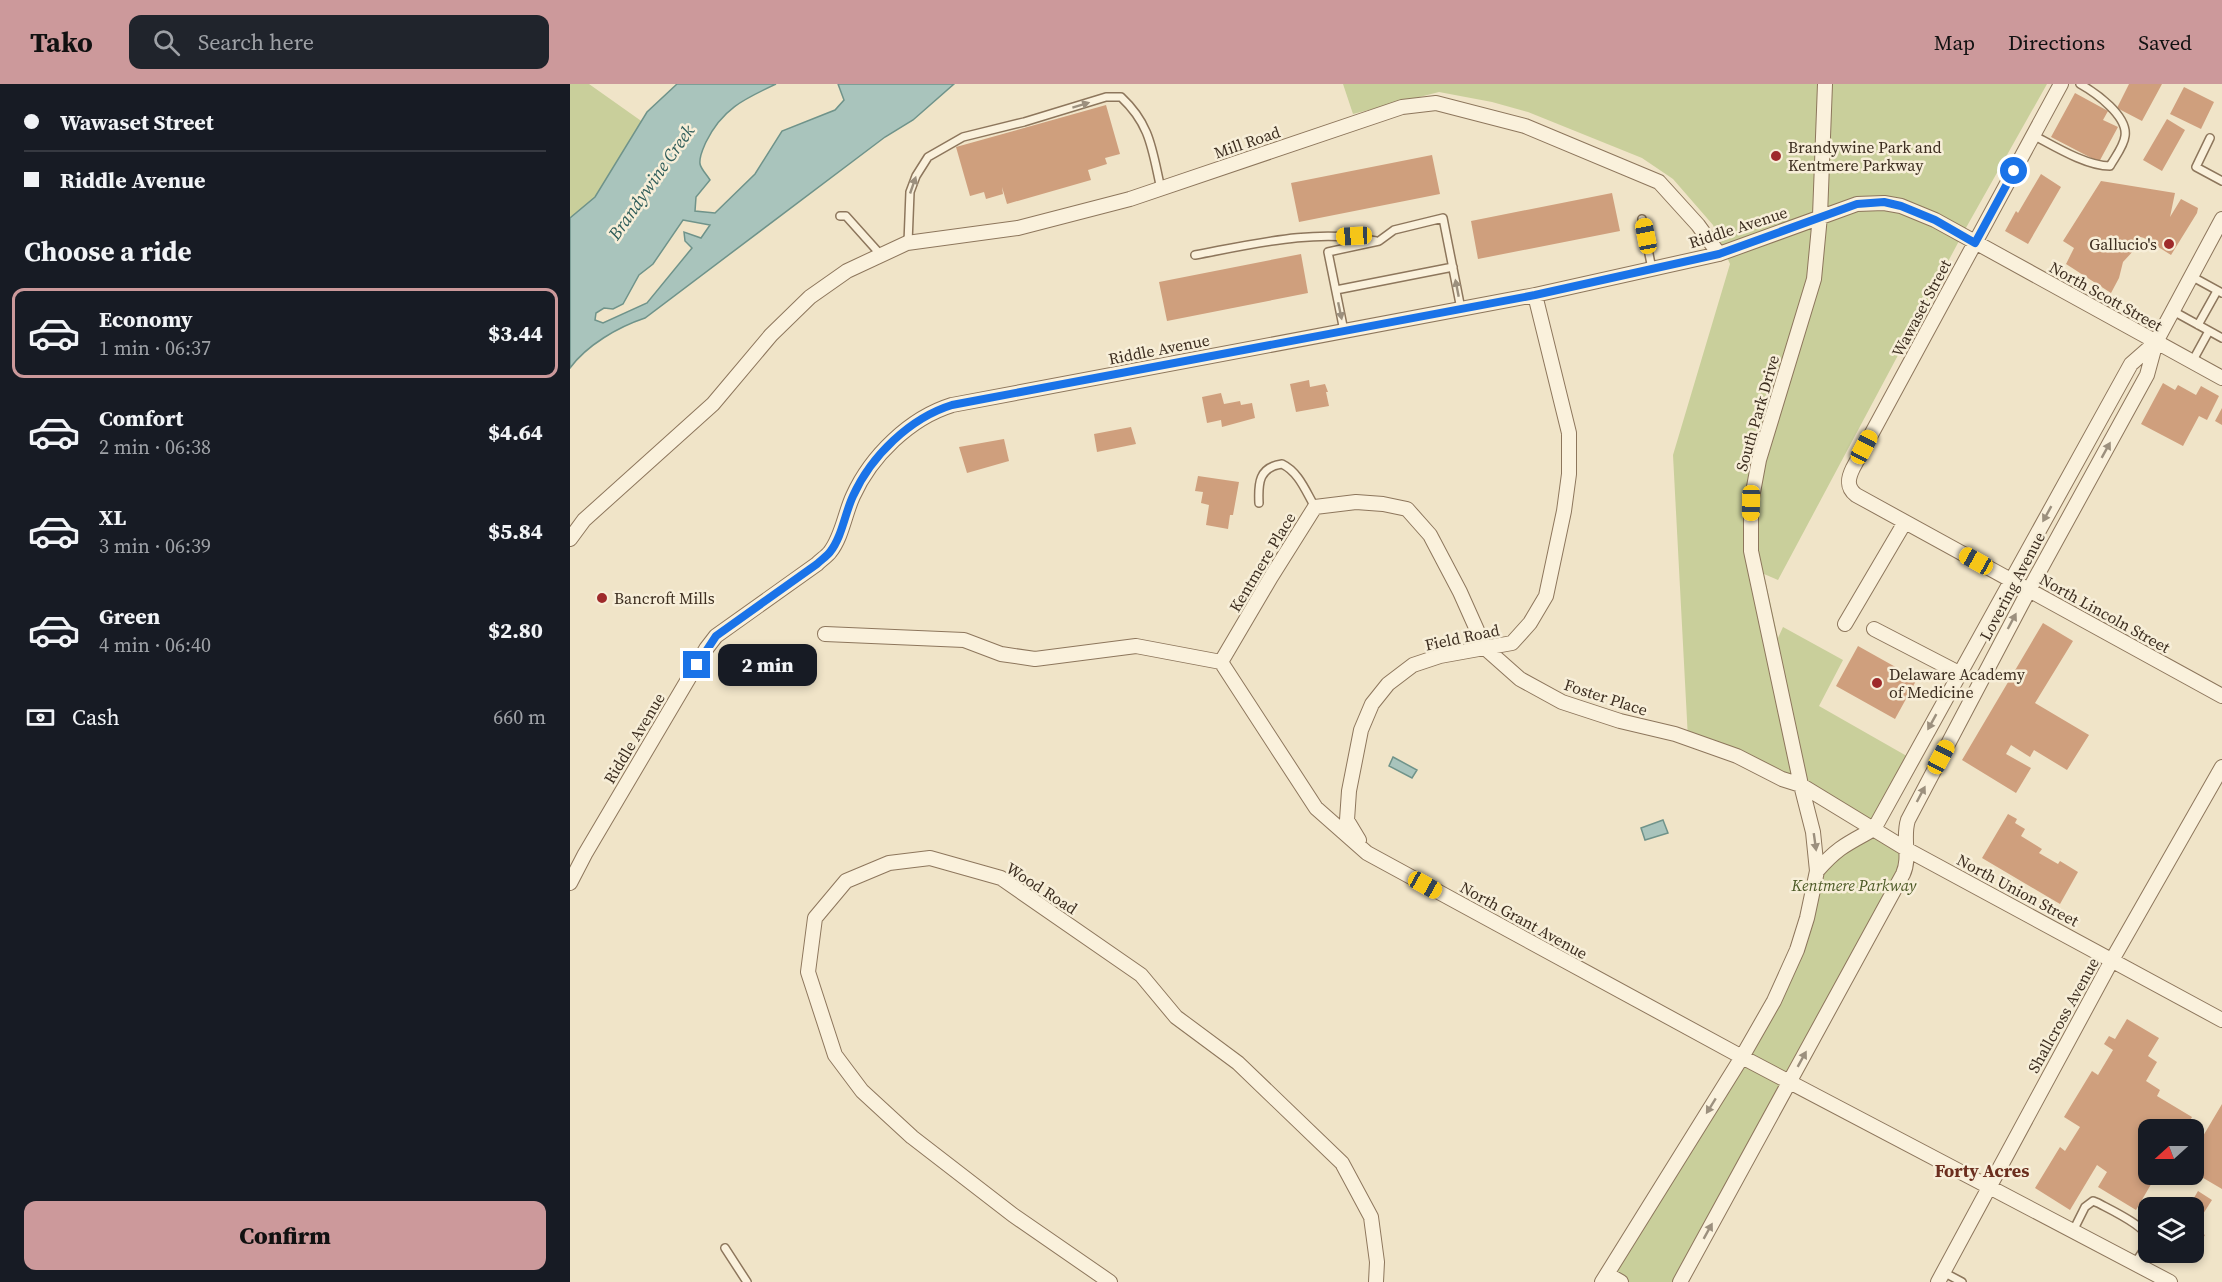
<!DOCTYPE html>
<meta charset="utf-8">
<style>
body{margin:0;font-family:"Source Serif 4",serif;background:#20242c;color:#f1f3f6;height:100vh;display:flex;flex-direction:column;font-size:22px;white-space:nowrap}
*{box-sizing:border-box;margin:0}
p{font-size:20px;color:#9ea1a6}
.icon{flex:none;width:33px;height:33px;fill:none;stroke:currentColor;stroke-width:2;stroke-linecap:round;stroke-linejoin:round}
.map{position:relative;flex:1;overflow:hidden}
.details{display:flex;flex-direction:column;background:#171b24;width:570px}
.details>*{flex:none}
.guide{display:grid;align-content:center;height:132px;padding:0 24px;background:#171b24}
.needle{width:39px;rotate:249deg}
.tools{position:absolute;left:1568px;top:1035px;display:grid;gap:12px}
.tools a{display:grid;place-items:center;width:66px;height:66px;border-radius:12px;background:#171b24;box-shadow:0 3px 9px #0003;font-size:30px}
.end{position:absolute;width:27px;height:27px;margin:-14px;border:8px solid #1a73e8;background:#fff;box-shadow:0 0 0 3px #fff}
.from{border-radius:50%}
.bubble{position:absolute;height:42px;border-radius:12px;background:#171b24;box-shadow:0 3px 9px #0003;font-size:20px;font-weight:800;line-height:42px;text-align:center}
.car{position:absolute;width:18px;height:36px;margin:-18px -9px;border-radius:8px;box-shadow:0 0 4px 2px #0007;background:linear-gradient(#f5c518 24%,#345 0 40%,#f5c518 0 76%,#345 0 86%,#f5c518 0)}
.guide b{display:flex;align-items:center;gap:21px;height:57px;font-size:22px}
.guide b+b{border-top:2px solid #363941}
.guide i{width:15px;height:15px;background:#f1f3f6}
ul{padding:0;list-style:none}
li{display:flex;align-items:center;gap:18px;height:90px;margin:0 12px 9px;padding:0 12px;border:3px solid transparent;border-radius:12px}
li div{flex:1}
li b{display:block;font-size:22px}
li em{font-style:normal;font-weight:800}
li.active{border-color:#cc999b}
li>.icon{width:54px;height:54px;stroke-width:1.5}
h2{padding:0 24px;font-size:27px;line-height:72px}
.pay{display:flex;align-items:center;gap:15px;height:66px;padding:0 24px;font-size:22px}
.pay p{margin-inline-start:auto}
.button{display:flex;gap:12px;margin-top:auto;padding:12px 24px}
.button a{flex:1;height:69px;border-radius:12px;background:#cc999b;color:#111;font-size:24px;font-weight:800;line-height:69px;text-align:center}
header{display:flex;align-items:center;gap:36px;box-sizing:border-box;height:84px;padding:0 30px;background:#cc999b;color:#111}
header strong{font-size:28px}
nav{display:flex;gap:33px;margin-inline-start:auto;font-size:21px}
.search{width:420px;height:54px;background:#20242c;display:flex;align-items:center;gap:15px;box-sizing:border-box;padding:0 21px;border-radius:12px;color:#9ea1a6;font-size:22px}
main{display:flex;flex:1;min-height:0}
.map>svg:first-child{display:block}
</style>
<header>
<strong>Tako</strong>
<div class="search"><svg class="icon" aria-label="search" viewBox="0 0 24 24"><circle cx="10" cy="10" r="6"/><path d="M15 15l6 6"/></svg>Search here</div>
<nav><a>Map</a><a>Directions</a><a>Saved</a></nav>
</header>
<main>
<section class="details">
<div class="guide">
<b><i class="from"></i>Wawaset Street</b>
<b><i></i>Riddle Avenue</b>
</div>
<h2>Choose a ride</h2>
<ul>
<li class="active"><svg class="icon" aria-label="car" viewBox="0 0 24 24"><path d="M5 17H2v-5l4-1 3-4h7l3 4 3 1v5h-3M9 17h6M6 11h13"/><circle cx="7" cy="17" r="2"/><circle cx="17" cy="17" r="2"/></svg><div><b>Economy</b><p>1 min · 06:37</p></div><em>$3.44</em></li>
<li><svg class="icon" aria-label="car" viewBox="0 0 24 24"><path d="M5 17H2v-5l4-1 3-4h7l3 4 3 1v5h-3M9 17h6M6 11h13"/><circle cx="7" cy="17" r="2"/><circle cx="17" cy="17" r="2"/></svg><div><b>Comfort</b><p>2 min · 06:38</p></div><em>$4.64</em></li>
<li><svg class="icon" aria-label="car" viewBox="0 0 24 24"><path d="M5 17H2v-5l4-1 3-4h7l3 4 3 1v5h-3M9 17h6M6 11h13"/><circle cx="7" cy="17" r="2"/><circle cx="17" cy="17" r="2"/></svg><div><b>XL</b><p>3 min · 06:39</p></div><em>$5.84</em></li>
<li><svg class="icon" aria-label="car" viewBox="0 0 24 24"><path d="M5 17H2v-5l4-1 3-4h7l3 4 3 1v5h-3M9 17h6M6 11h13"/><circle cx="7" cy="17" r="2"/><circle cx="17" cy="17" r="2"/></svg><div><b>Green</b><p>4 min · 06:40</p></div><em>$2.80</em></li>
</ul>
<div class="pay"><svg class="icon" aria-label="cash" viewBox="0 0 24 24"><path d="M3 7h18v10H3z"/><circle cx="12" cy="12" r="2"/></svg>Cash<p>660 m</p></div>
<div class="button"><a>Confirm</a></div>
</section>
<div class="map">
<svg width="1652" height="1198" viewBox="0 0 1652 1198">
<rect width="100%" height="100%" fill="#f0e4c8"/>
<!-- green -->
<path fill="#c9cf9b" d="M0,0H19L108,63L0,212Z
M773,0H1477L1397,142L1208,496L1194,490L1208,554L1213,543L1273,576L1249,622L1342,675L1304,745L1336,765L1337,776L1110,1198H1032L1204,917L1247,787L1303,745L1231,701L1118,655L1103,371L1160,180L1143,141L1103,95L1072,74L958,28L922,18L869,8L783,30Z"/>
<!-- water -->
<path fill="#a9c4bc" stroke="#6f938a" stroke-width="1.5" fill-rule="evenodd" d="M107,0H206C174,15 152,25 136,58C133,65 129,72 130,80C131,85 137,91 140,96L126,113L125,127L145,129L185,90L212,47L265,26L274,16L268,0H384L343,36L315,53L75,234C48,243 17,261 0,284V134L25,113L77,28ZM113,136L140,141L131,154L114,148L115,157L122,164L77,219L33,239L25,236L26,229L34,224L43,225L53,220L69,191L83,180Z
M823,673L847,686L842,694L819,682Z
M1093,736L1098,749L1075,756L1071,744Z"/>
<!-- building -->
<path fill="#cf9f7d" d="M1559,0H1592L1572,37L1547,24Z
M1614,3L1644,18L1631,45L1600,30Z
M1505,9L1538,27L1533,36L1548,43L1529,78L1481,53Z
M536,21L550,70L535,74L537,80L518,86L521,96L437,120L432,103L433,110L416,115L414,108L400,112L386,63Z
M1597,35L1615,46L1592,87L1573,76Z
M862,71L870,110L729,138L721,99Z
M1471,90L1491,103L1458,160L1435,147L1446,127L1448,129Z
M1531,97L1605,109L1600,133L1611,115L1628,124L1627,129L1601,171L1574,154L1567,152L1565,165L1553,178L1549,194L1541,209L1496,180L1504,164L1493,157Z
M1042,109L1050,147L908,175L901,137Z
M731,170L738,209L597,237L589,198Z
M739,296L740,303L755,300L758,308H756L759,322L726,328L720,300Z
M1593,299L1605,306L1608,301L1626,311L1631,302L1649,312L1637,336L1629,332L1613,362L1571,340Z
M651,309L654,320L670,317L671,321L682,319L685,334L652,343L651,336L637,339L632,313Z
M1652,324V341L1645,337Z
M561,343L566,360L527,368L524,350Z
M434,355L439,377L397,389L389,363Z
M628,392L669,398L663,431H660L658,445L636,441L639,421L631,419L633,408L625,407Z
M1473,539L1503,557L1465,619L1519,651L1497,686L1464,666L1460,673L1441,661L1436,670L1461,684L1446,709L1392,676Z
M1288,562L1347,595L1325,635L1266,602Z
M1438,730L1447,735L1445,739L1455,745L1451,752L1472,765L1469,769L1488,780L1490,777L1508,788L1490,820L1412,774Z
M1557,935L1589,954L1578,972L1587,978L1576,997L1590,1006L1587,1012L1622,1033L1615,1046H1578V1090H1587L1566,1126L1528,1103L1537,1088L1527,1081L1500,1126L1465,1104L1490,1063L1495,1067L1510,1043L1494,1033L1522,987L1528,991L1543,966L1534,960L1539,952L1545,955Z
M1652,1020V1105L1623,1088V1069Z
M1628,1107L1642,1116L1624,1144L1635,1151L1622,1171L1618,1168H1623V1124H1618Z"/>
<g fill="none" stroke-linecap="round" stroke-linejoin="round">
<!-- lane casing -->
<g stroke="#8d765c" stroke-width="10">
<path id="lane" d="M1463,51C1484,62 1516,82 1540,82C1545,73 1554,62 1555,52C1558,32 1526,9 1510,0
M1640,54L1626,83L1652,97
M270,132H276L311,171
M1072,135L1082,185
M338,159L340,108L346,92L358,73L393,53L454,38L536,13H551C581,41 582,66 591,105
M625,171C684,160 747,144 806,157
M1621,192L1652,209
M766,206L883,183
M1603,227L1652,254
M1628,241L1647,207
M774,247L758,168L809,157L824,146L873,134L891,225
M1622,278L1639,247
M689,419C688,399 689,383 712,380C729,388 736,408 745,423
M1503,1147L1515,1123L1523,1117L1528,1119C1539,1125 1576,1142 1577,1154C1578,1162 1569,1173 1565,1179
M155,1164L177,1198
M1373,1188L1392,1198"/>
</g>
<!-- street casing -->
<g stroke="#8d765c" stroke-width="16">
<path id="street" d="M1491,0L1283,384C1278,394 1276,403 1286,411L1652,612
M0,455L14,436L143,320L201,251L240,213L277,187L337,159L448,144L560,115L832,23L866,19L955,42L1089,98L1128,141L1149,170
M1275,540L1335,438
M1304,545L1389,589
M255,550L394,556L431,570L465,575L566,562L651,578L746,724L797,769L1172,973L1600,1198
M651,578L701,493L745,423L786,418L813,420L837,425L860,451L890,508L915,564L950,595L992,618L1050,637L1105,650L1167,672L1212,695L1231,701L1336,765L1652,936
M789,756L777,736L779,707L791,646L802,620L818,600L843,581L870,572L942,559L960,539L976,512L994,427L999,390V349L965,211
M1247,787C1268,763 1277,760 1304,745L1561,280L1586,258
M0,799L15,770L136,565L146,552L247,480C251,476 257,472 260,468C272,453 275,429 283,412C301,372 340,334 382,321L965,211L1149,170L1287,120L1314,119L1331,122L1365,136L1652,294
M1037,1190L1051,1198
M540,1198L443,1131L342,1053L292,1007L265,971L238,888L245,834L276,797L319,779L360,774L431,794L571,891L606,933L668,979L772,1079L801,1133L807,1178L806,1198
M1032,1198L1172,973L1204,917L1227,866L1237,834L1247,787L1243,748L1231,701L1181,467V419L1189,376L1244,195L1250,132L1255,0
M1110,1198L1333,790C1341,773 1332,754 1338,736L1459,506L1577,291L1586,258L1652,135
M1368,1198L1542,876L1652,683"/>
</g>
<!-- lane -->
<use href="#lane" stroke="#faf1dc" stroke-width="7"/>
<!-- street -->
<use href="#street" stroke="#faf1dc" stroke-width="14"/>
</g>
<!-- one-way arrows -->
<defs><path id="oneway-solid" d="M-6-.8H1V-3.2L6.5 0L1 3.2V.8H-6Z" transform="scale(1.5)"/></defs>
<g fill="#9c907e">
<use href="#oneway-solid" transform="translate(511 21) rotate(-17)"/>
<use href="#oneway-solid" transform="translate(343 101) rotate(-71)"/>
<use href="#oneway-solid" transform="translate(887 204) rotate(-101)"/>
<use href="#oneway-solid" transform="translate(770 227) rotate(78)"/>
<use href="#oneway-solid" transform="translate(1536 366) rotate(-61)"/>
<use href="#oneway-solid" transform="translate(1477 430) rotate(119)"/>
<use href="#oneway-solid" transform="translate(1442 537) rotate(-62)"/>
<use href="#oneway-solid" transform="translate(1362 638) rotate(119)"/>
<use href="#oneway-solid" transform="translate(1351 710) rotate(-62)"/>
<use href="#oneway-solid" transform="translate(1245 758) rotate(82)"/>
<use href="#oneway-solid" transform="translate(1232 975) rotate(-61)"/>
<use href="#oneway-solid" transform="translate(1141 1022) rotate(122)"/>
<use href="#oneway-solid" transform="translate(1138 1147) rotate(-61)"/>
</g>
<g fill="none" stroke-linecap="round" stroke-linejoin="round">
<!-- route -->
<path stroke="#1a73e8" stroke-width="8" d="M127,581L146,552L247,480C251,476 257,472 260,468C272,453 275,429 283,412C301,372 340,334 382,321L965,211L1149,170L1287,120L1314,118L1331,122L1365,136L1405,159L1444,87"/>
</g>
<!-- markers -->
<g fill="#9e2a2b" stroke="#f7eed8" stroke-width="2">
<circle cx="1206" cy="72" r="6"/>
<circle cx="1599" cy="160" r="6"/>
<circle cx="32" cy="514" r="6"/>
<circle cx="1307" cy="599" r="6"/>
</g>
<g text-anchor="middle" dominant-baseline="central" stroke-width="5" stroke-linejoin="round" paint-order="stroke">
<!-- street labels -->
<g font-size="16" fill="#3d2e20" stroke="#f7eed8">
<text transform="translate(677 58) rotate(-19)">Mill Road</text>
<text transform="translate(1168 143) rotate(-18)">Riddle Avenue</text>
<text transform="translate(1536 212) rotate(29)">North Scott Street</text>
<text transform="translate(1351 224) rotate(-62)">Wawaset Street</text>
<text transform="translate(589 265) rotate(-11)">Riddle Avenue</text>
<text transform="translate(1187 329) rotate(-74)">South Park Drive</text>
<text transform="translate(692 478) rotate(-59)">Kentmere Place</text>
<text transform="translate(1442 502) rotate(-62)">Lovering Avenue</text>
<text transform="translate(1535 529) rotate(29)">North Lincoln Street</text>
<text transform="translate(892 553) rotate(-12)">Field Road</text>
<text transform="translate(1036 613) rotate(18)">Foster Place</text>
<text transform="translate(64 654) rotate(-59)">Riddle Avenue</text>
<text transform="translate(472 804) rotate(33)">Wood Road</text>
<text transform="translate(1448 806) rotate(28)">North Union Street</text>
<text transform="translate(954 836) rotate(29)">North Grant Avenue</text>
<text transform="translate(1493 931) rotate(-61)">Shallcross Avenue</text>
</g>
<!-- poi labels -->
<g font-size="16" fill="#3d2e20" stroke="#f7eed8" text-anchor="start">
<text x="1218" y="63">Brandywine Park and<tspan x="1218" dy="18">Kentmere Parkway</tspan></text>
<text x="1587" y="160" text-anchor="end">Gallucio's</text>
<text x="44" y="514">Bancroft Mills</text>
<text x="1319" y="590">Delaware Academy<tspan x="1319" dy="18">of Medicine</tspan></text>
</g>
<!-- park labels -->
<g font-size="16" font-style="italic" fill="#4d5a26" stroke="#f7eed8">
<text x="1284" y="801">Kentmere Parkway</text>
</g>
<!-- water labels -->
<g font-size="18" font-style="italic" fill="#2f5d5a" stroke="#f7eed8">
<text transform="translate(81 98) rotate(-55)">Brandywine Creek</text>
</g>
<!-- neighbourhood labels -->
<g font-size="18" font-weight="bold" fill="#6b2e1e" stroke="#f7eed8">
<text x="1412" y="1086">Forty Acres</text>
</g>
</g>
</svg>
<div class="tools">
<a><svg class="needle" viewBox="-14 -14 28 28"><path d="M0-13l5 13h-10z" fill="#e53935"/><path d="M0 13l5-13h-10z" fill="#9ea1a6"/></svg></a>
<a><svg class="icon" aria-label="layers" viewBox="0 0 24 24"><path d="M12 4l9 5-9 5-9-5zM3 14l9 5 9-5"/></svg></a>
</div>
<i class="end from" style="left:1444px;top:87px"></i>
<i class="end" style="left:127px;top:581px"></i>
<div class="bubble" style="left:148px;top:560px;width:99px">2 min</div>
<i class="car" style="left:784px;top:152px;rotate:267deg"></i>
<i class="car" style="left:1076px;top:152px;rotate:349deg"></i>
<i class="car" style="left:1294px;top:363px;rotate:28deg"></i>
<i class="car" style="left:1181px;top:419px;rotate:181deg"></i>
<i class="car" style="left:1406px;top:477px;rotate:299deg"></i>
<i class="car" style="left:1371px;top:673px;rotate:28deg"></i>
<i class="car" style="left:855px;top:801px;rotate:119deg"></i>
</div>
</main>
